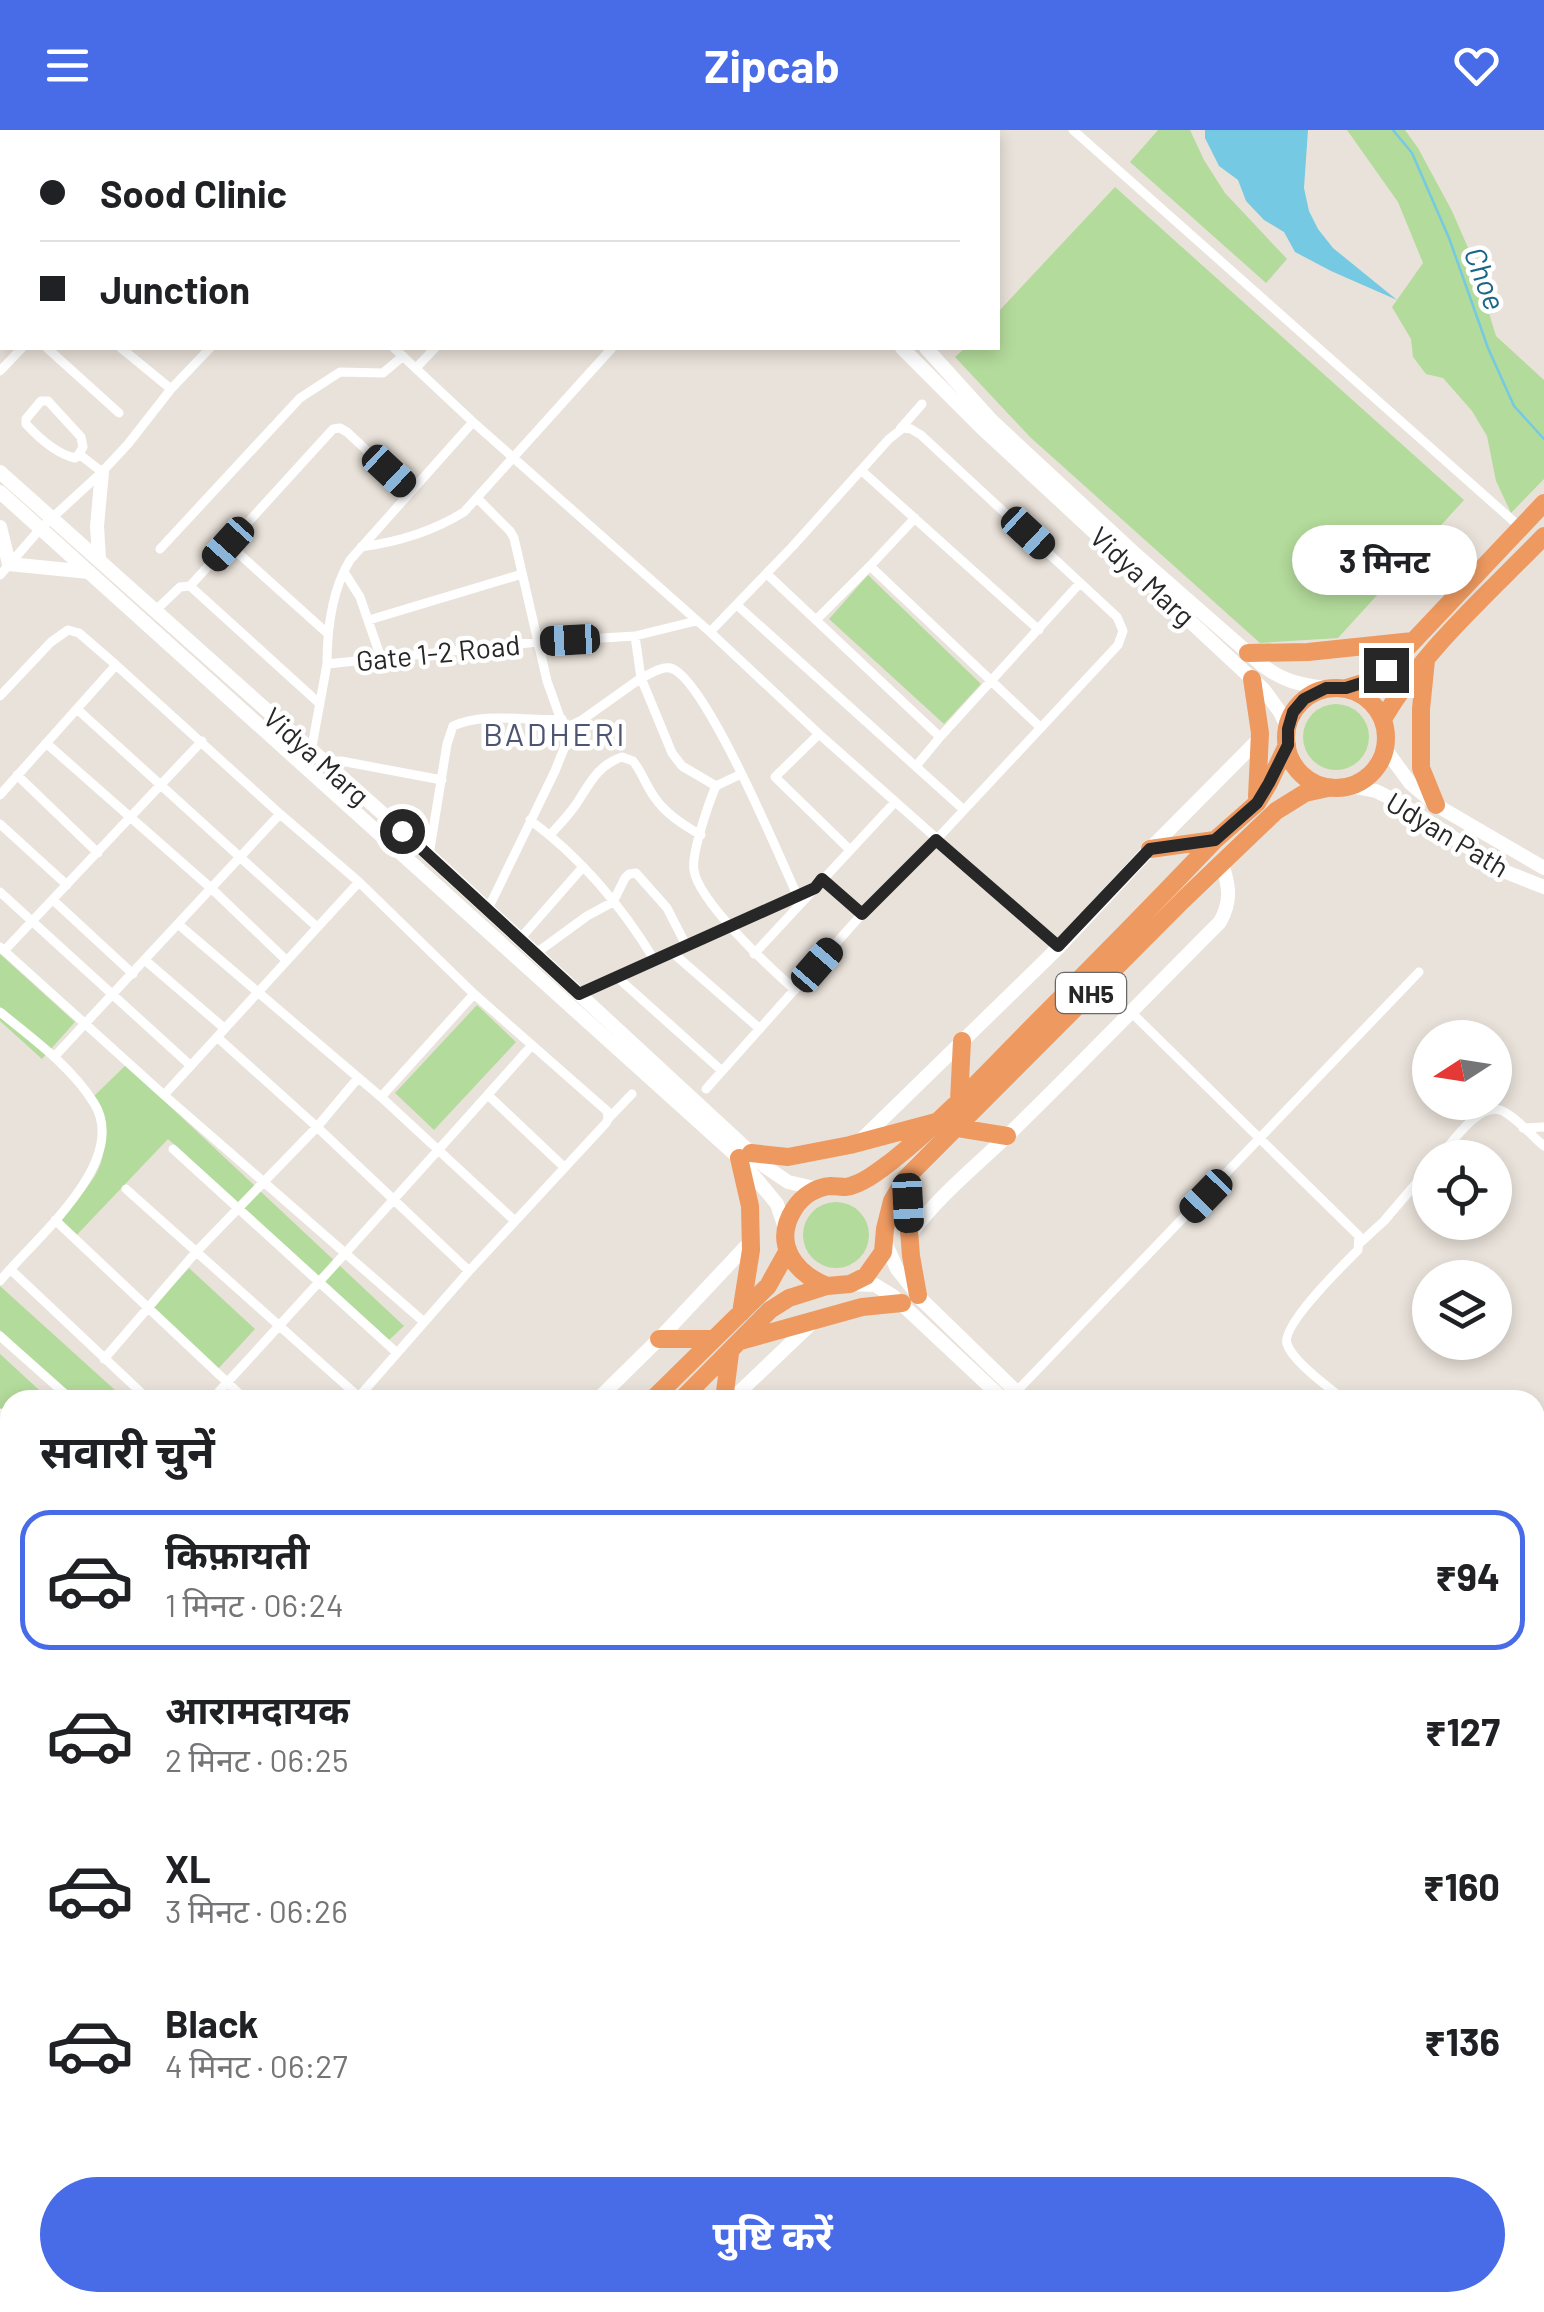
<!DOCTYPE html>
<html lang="hi">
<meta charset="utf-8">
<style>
body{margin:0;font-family:Barlow,"Noto Sans Devanagari",sans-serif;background:#f2f2f2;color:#202124;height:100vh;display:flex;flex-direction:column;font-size:38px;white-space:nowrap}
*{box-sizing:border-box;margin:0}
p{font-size:32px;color:#757577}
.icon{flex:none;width:55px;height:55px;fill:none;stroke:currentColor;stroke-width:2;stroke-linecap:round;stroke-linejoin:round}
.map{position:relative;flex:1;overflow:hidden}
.drawer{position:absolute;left:0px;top:1260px;width:1545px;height:922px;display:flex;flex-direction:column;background:#fff;border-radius:30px 30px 0 0;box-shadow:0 5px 15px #0003}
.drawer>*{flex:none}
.banner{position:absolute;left:0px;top:0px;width:1000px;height:220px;box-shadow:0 5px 15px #0003;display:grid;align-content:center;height:220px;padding:0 40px;background:#fff}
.needle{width:65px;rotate:258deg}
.buttons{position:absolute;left:1412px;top:890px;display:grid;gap:20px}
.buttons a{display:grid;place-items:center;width:100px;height:100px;border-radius:50%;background:#fff;box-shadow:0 5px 15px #0003;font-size:50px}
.end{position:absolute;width:45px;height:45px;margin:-22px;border:12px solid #272727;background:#fff;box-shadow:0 0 0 5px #fff}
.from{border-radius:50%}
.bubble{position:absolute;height:70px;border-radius:35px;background:#fff;box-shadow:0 5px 15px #0003;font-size:32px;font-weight:700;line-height:70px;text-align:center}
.car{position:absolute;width:30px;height:60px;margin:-30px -15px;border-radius:12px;box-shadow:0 0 8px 2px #0007;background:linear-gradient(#222 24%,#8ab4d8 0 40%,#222 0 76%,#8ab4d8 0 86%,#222 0)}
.banner b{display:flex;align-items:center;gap:35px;height:95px;font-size:38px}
.banner b+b{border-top:2px solid #e0e0e0}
.banner i{width:25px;height:25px;background:#202124}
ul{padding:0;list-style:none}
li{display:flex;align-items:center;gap:30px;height:140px;margin:0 20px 15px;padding:0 20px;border:5px solid transparent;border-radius:30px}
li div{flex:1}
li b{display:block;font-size:38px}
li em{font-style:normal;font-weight:700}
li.selected{border-color:#486be8}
li>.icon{width:90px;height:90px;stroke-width:1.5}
h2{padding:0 40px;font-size:45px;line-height:120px}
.button{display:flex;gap:20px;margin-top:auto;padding:20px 40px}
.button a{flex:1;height:115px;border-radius:60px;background:#486be8;color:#fff;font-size:40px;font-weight:700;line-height:115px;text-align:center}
header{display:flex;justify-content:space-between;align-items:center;height:130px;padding:0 40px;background:#486be8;color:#fff;font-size:45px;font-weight:700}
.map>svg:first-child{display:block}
</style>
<header><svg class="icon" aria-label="menu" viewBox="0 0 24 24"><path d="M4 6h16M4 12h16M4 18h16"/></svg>Zipcab<svg class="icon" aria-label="heart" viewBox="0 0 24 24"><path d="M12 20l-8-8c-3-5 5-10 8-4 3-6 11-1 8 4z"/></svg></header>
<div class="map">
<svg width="1544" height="2182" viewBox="0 0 1544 2182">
<rect width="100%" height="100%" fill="#e9e2da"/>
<!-- green -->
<path fill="#b3db9b" d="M1158,0H1190L1204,30L1225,63L1287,129L1266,153L1130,32Z
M1347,0H1405L1418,18L1452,81L1472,127L1496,206L1544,250V349L1511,383L1496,351L1487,306L1472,281L1443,248L1426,244L1413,227L1411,209L1392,177L1423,133L1398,72Z
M1115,57L1464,370L1338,508L1260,513L1030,307L955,227L965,218H998V182Z
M868,445L981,554L944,594L829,489Z
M1303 607a33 33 0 1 1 66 0a33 33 0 1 1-66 0Z
M0,824L75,892L42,929L0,891Z
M477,875L516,912L434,1000L395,963Z
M126,935L404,1196L389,1210L168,1009L72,1110L57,1094C96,1044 119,1035 91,969Z
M803 1105a33 33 0 1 1 66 0a33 33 0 1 1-66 0Z
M189,1138L255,1199L218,1239L152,1178Z
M0,1156L126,1270H77L0,1200Z
M0,1224L50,1270H10V1290L0,1281Z
M4,1417L10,1422V1485L0,1496V1421Z"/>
<!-- water -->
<path fill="#76c9e2" d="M1205,0H1308L1304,58L1309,81L1318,99L1333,118L1397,170L1331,141L1295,122L1284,102L1264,90L1246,71L1238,50L1219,36L1205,8Z"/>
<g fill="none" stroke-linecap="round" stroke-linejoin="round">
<!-- stream -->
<path stroke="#76c9e2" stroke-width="2.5" d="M1393,0L1412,23L1449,108L1488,218L1514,276L1544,309"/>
<!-- street -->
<path stroke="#fff" stroke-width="9" d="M32,0L34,2
M157,0L160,2
M243,0L247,2
M445,0L448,2
M1073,0L1520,397
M62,2L64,0
M144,2L147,0
M400,2L403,0
M506,2L509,0
M0,60L2,62
M0,72L2,69
M0,162L2,159
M47,218L119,283
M121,218L171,259
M394,218L473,292L710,502L819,604L1059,817
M416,238L435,218
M0,241L22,218
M900,299L922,274
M79,324L83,317L81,307L48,271H41L26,289V294C38,307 57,324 75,328L79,324L102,342
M862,341L1039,500
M477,368L510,401L514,408L547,551L567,607L565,616L555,641L487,781
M915,388L870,436L1041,598
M228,414L327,503
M361,417C398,412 432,402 464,382L612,218
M160,419L300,268L340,242L383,243L403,226
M344,442L360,467L381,528
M767,444L940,607L1080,453
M0,445L41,398L102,342L128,314L171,259L210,218
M190,456L320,574
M738,476L964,680
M155,481L180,457L190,456L333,299L340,298L347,302L410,361
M369,490L522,444
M816,490L870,436
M327,534C327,500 332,460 350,430L473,292
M116,535L280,684L359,752L474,864L607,981L608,989L606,993L469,1141L356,1270
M0,566L51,512L68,500L79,503L116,535L0,665
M77,579L317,797
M565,598L582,590L641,548L635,506
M819,604L775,647L849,719
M46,613L212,759L286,830
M311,622L327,534L538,512L635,506L696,491
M321,631H341L442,650
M916,636L940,607
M741,644L716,656C709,672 691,724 694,740C698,771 770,838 795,860
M17,645L98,723
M716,656L682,636L672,623L641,548C649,545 661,536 670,538C704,545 780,728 797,765
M530,690C580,727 623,778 655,831
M0,694L67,755
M550,705C559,695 569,685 577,673C590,653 598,635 622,627L633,631C642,642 646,656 655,668C666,684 683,695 701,705
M429,725L447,614L453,596C486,581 527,592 562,589
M822,749L862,784
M0,762L191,936
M53,770L133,844
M178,794L381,967L515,1091
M519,810L583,737
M0,817L164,965L424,1192
M4,821L202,611
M673,823L760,899
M535,824L587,786L613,772L625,748L629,744L636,743L667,778L687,817
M754,824L895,672
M146,831L224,898
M618,848L722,941
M579,864L815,758
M0,882C33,909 71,936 94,973C131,1032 33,1110 0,1151
M1132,883L1359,1106L1358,1120C1343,1135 1281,1196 1287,1214C1293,1232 1329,1257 1344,1270
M217,907L317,997L469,1141
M54,927L280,684
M706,959L862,784L936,710L1118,515L1123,501L1117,487L921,305L911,299L903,298L889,309L792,417L710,502
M164,965L359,752
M488,965L564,1037
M381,967L474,864
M608,989L632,964
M1523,998L1544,997
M173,1019L397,1223
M1439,1028C1452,1013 1478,973 1500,980C1513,984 1533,1007 1544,1016
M126,1059L359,1267
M55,1090L246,1270
M1360,1113L1384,1091L1430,1037
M10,1139L149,1270
M0,1206L72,1270
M104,1229L196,1122L317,997L358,948
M1016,1262L1419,842
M211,1270C319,1153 426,1034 532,915
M0,1283L10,1292
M0,1386L10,1395
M0,1410L10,1399
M1535,1442L1544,1450
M0,1503L10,1492
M0,1603L10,1592
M1535,1916L1544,1906
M1535,1995L1544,2004
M1535,2077L1544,2067
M370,2182L385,2172
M1441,2182L1450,2172"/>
<!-- secondary -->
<path stroke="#fff" stroke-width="14" d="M645,0L647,2L651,0
M754,0L756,2
M780,0L781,2
M902,218L983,299L1264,560L1280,582L1288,599
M926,218L992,291L1133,422L1262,535C1283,551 1300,555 1326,558
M0,342L429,725L766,1037L788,1052L818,1059
M0,362L739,1028L777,1074L786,1101
M0,397L9,434L89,442
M99,429L97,396L102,342
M1386,620L1410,653L1436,675L1544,738
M1350,656L1376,661L1400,673L1506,742L1544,757
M859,1012L1059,817L1150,719L1260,608
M910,1105C937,1067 974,1038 1007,1006C1079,936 1149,863 1220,792C1232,770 1229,756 1222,733
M885,1112L897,1139L921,1169L1025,1270
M850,1154L875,1155L893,1166L1004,1270
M597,1270L659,1209L750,1112
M731,1270L813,1192
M1535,1728L1544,1736
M1535,1749L1544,1757
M0,1851L10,1841
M0,2001L10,2006
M197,2172L207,2182
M224,2172L235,2182
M1117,2172L1118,2182"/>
<!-- highway -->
<path stroke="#ee9960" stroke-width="18" d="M1248,523L1308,522L1413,511
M1426,530L1421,579V638L1436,675
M1252,549L1260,603L1257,667
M1346,558L1369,551L1386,540L1544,373
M1286 608a50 50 0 1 1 100 0a50 50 0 1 1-100 0Z
M1383,589C1424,519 1488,464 1544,406
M1150,719L1215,710
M959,971L962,911
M958,998L1007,1006
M751,1023L788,1027L850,1015L936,992
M739,1028L750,1076L751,1120L741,1183
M905,1049L911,1126L918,1165
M827,1156C795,1143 772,1114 794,1079C802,1066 816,1057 831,1056C836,1056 841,1057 846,1057C863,1054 880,1040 892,1031C942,991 985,945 1029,900C1092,837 1154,774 1215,710L1257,673L1269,653L1287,615
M659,1209H714
M740,1211L862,1177L902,1173
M652,1270L768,1156L788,1120
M681,1270L770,1180L789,1168L827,1156L850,1154L866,1146L883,1122L885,1099L892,1071L905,1049L1183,770L1276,681L1305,663L1328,658
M724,1270L730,1223
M0,1867H10
M0,1895L10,1888
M0,1912L10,1926
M0,1983L10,1968
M0,2018L10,2016"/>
</g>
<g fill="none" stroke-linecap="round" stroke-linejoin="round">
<!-- route -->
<path stroke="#272727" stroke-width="12" d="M402,701L579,864L815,758L822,749L862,784L936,710L1058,816L1150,719L1215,710L1257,673L1269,653L1288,615V599L1293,582L1304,569L1326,558H1346L1368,551L1386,540"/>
</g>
<g text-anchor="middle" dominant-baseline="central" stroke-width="9" stroke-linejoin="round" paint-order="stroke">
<!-- shield labels -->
<rect fill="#fff" stroke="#686868" stroke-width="2.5" x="1056" y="843" width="70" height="40" rx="8"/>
<g font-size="25" font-weight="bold" fill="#272727">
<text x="1091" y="863">NH5</text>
</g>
<!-- street labels -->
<g font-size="28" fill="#272727" stroke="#fff">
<text transform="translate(1143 446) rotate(43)">Vidya Marg</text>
<text transform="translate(438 522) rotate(-6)">Gate 1-2 Road</text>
<text transform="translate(317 626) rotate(42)">Vidya Marg</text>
<text transform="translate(1448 704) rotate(31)">Udyan Path</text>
</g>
<!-- water labels -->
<g font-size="30" font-style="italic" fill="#196689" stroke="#fff">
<text transform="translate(1486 148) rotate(69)">Choe</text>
</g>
<!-- quarter labels -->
<g font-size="32" letter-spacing="2.5" fill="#4d5573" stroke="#fff">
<text x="555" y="603">BADHERI</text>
</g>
</g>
</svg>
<div class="buttons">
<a><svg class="needle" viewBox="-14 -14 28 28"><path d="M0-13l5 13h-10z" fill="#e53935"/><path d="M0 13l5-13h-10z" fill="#757577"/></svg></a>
<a><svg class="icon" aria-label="locate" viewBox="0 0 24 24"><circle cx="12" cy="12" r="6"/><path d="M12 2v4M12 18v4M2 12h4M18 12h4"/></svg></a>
<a><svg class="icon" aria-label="layers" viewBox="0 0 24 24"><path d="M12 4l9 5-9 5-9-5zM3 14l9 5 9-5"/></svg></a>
</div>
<i class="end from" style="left:402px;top:701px"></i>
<i class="end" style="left:1386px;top:540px"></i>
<div class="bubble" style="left:1292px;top:395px;width:185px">3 मिनट</div>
<i class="car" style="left:389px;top:341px;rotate:133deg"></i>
<i class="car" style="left:1028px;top:403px;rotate:133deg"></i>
<i class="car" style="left:228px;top:414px;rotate:222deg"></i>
<i class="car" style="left:570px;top:510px;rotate:267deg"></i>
<i class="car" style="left:817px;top:835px;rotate:41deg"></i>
<i class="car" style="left:1206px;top:1066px;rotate:224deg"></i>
<i class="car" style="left:908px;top:1073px;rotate:177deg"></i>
<div class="banner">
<b><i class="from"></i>Sood Clinic</b>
<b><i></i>Junction</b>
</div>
<section class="drawer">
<h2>सवारी चुनें</h2>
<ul>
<li class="selected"><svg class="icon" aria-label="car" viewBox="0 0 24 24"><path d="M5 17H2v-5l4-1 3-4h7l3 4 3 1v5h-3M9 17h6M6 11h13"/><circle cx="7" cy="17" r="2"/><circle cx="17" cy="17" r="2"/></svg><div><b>किफ़ायती</b><p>1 मिनट · 06:24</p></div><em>₹94</em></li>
<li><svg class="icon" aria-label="car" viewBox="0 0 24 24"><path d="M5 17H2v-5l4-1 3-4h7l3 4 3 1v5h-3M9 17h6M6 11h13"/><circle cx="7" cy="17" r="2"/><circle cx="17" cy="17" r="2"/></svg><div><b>आरामदायक</b><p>2 मिनट · 06:25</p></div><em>₹127</em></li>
<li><svg class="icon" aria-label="car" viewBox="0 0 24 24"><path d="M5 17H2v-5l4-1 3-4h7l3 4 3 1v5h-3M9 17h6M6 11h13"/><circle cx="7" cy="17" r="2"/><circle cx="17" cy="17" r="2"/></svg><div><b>XL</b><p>3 मिनट · 06:26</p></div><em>₹160</em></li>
<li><svg class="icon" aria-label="car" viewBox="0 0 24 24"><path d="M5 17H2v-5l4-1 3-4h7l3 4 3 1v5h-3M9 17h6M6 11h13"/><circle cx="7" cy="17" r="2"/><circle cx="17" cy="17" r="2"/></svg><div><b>Black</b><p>4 मिनट · 06:27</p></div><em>₹136</em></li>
</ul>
<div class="button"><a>पुष्टि करें</a></div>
</section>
</div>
